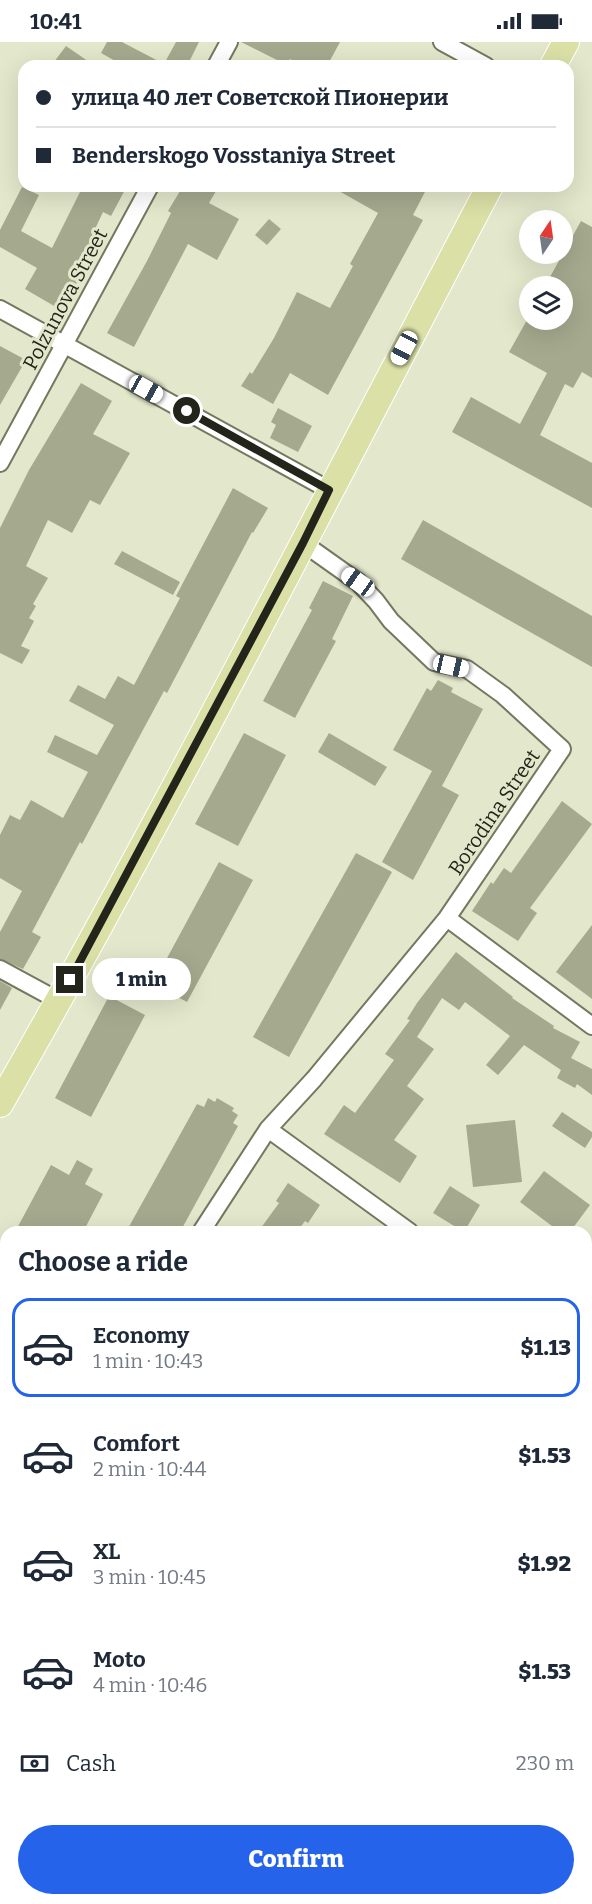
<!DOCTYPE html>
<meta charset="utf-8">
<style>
body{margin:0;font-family:Bitter,serif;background:#f6f6f7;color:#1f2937;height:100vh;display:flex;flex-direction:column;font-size:22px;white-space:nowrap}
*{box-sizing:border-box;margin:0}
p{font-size:20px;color:#747a83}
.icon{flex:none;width:33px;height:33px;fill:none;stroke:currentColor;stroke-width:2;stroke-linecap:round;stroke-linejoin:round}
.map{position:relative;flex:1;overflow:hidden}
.sheet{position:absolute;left:0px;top:1184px;width:592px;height:680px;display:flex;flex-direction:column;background:#fff;border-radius:18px 18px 0 0;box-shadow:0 6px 24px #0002}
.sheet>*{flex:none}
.banner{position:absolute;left:18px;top:18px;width:556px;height:132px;border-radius:18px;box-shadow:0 6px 24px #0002;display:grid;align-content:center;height:132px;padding:0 18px;background:#fff}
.needle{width:39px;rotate:13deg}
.fabs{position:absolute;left:519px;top:168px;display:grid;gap:12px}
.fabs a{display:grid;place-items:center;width:54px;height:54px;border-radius:50%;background:#fff;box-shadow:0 6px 24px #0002;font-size:30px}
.end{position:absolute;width:27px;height:27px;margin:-14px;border:8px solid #23251a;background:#fff;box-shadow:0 0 0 3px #fff}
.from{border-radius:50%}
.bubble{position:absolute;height:42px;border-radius:21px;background:#fff;box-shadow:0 6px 24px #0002;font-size:20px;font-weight:800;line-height:42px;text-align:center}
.car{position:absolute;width:18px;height:36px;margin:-18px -9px;border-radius:8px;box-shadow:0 0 4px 2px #0007;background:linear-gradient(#fff 24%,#345 0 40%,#fff 0 76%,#345 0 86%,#fff 0)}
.banner b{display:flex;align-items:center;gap:21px;height:57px;font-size:22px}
.banner b+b{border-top:2px solid #e0e1e3}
.banner i{width:15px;height:15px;background:#1f2937}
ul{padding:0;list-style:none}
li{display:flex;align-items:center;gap:18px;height:99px;margin:0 12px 9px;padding:0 6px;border:3px solid transparent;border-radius:18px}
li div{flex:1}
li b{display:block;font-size:22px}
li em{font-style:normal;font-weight:800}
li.on{border-color:#2563eb}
li>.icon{width:54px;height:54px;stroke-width:1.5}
h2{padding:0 18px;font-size:27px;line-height:72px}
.pay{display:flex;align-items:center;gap:15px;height:66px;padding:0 18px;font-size:22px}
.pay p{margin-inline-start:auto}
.primary-button{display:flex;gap:12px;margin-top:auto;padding:12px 18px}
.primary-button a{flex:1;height:69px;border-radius:36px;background:#2563eb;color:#fff;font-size:24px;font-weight:800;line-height:69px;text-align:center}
.status{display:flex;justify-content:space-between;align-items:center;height:42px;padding:0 30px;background:#fff;direction:ltr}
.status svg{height:16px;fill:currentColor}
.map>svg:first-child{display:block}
</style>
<div class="status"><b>10:41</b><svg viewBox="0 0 49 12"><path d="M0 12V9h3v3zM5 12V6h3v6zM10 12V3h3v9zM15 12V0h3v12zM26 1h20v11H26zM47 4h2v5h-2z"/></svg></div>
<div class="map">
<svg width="592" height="1862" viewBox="0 0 592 1862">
<rect width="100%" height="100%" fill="#e3e7cb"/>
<!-- building -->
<path fill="#a5a98e" d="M107,0H122L164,22L176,0H199L187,24H124L101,11Z
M241,0H340L327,24H303L290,17L287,23Z
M66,4L95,24H51Z
M83,144H127L111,174L103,170L89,200L98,205L61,268L25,247L37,226L0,205V188L22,145L39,153L21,189L52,206Z
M183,144H219L209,161L239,177L217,218L188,202L134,305L107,291L147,219L171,171L168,169Z
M330,144H428L413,173L423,178L328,353L290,331L273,362L241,344L250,330L252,332L274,296L297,250L330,266L353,224L350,222L378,171Z
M269,177L281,187L267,203L255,193Z
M581,179L592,185V336L582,330L573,346L565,342L540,393L592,421V466L452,390L471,355L520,382L547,331L509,310L527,278H562V244H545Z
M0,304L26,318L0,363Z
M81,341L112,359L93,392L130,411L100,463L90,458L72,491L48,478L26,524L48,536L33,562L36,564L29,576L34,579L21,604L30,608L22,622L0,611V486L29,428Z
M278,366L312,384L298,410L270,396L276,383L271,380Z
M233,446L268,466L253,491L252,490L167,651L164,649L144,686L82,802L80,800L32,890L41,895L23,927L0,917V890L22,849L0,836V793L10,773L20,778L31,758L63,776L88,730L47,710L55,693L97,713L114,683L69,659L78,643L105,657L118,634L134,643L180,556L176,554Z
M423,478L592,574V625L401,517Z
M122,509L180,540L173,553L114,522Z
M323,539L353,554L332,597L336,599L295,676L263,659L312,568L309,566Z
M438,638L453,646L451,650L483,667L442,744L459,753L413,838L382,820L432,729L393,708L427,646L431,649Z
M244,691L286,713L238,804L195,782Z
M329,691L387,725L375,744L318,710Z
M562,759L592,782L530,866L537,871L518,899L472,869L491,840L493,842L504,826L511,831Z
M356,811L392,830L289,1015L253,995Z
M219,820L253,838L187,960L153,942Z
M592,883V957L556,930Z
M456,910L513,955L512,956L554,984L553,986L580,1000L571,1016L592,1027V1053L577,1042L575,1046L557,1036L561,1028L524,1003L498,1033L486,1023L510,994L465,960L459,968L442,956L417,995L434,1007L407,1044L424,1057L394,1098L417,1114L400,1141L324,1092L344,1063L355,1071L394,1018L385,1012L410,978L407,977L417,961Z
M0,939L12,946L0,968Z
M109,954L145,973L91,1075L55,1056Z
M208,1056L215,1060L217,1056L234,1066L232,1069L238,1073L233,1081L238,1084L180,1190H126L197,1062L204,1065Z
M562,1070L592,1090V1095L585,1106L552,1084Z
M515,1078L522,1140L473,1145L466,1083Z
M77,1118L93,1127L85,1142L103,1152L83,1190H15L51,1123L69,1133Z
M544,1129L590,1163L570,1190H560L520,1160Z
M288,1141L320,1163L308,1181L305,1179L297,1190H258L279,1161L276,1159Z
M450,1144L480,1163L464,1190L433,1171Z"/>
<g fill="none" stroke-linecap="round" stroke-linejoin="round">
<!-- minor casing -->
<g stroke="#74785f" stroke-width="20">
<path id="minor" d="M442,0L486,24
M216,24L229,0
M0,267L329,448
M0,421L150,144
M447,876L592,984
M0,927L59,959
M268,1087L410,1190
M201,1190L268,1087L314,1037L447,876L562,707L503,653L467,627L434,620L391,579L376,559L358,540L303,501
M0,1245L6,1249
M586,1317L592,1321
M586,1645L592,1649
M586,1725L592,1713
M0,1835L6,1839
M32,1857L39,1862
M525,1862L527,1857"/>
</g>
<!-- primary casing -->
<g stroke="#fff" stroke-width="28">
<path id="primary" d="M553,24L566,0
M0,1062C172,761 328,451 490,144"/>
</g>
<!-- minor -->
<use href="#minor" stroke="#fff" stroke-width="16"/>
<!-- primary -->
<use href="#primary" stroke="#dae0a6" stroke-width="26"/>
</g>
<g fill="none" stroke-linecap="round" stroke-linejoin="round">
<!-- route -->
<path stroke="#23251a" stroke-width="8" d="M70,938L303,501L329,448L187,369"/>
</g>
<g text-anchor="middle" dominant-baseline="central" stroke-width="6" stroke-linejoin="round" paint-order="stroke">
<!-- street labels -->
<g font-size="20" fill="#23251a" stroke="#e3e7cb">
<text transform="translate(65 257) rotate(-62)">Polzunova Street</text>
<text transform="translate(494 770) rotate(-56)">Borodina Street</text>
</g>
</g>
</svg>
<div class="fabs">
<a><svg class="needle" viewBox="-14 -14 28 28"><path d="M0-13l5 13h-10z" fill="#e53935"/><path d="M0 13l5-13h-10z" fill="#747a83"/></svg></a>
<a><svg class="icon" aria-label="layers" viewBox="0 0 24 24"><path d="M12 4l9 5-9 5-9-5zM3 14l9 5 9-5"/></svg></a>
</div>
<i class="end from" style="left:187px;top:369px"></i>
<i class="end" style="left:70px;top:938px"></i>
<div class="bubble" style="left:92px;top:916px;width:99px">1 min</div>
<i class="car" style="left:404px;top:306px;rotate:208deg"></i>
<i class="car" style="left:146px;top:347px;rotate:119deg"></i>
<i class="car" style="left:358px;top:540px;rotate:305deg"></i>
<i class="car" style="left:451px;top:624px;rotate:103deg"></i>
<div class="banner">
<b><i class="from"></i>улица 40 лет Советской Пионерии</b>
<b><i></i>Benderskogo Vosstaniya Street</b>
</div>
<section class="sheet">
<h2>Choose a ride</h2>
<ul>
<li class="on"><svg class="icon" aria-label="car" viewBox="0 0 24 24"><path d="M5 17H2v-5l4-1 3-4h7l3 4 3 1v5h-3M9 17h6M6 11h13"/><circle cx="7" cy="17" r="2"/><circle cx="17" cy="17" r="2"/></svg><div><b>Economy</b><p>1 min · 10:43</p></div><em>$1.13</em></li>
<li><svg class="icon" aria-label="car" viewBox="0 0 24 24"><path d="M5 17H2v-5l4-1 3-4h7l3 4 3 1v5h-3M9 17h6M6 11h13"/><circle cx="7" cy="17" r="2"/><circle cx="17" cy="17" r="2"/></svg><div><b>Comfort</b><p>2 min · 10:44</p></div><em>$1.53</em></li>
<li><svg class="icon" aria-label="car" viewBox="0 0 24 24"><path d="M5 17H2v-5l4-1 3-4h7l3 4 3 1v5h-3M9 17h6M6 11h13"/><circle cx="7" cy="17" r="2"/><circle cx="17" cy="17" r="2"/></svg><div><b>XL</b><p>3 min · 10:45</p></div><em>$1.92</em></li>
<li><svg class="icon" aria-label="car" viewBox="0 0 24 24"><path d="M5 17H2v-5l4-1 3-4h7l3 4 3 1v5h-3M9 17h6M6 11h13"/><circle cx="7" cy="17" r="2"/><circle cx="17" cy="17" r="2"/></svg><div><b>Moto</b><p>4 min · 10:46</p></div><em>$1.53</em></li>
</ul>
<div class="pay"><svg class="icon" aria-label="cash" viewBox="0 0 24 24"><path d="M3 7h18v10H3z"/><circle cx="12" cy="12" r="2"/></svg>Cash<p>230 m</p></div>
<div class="primary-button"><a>Confirm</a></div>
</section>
</div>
